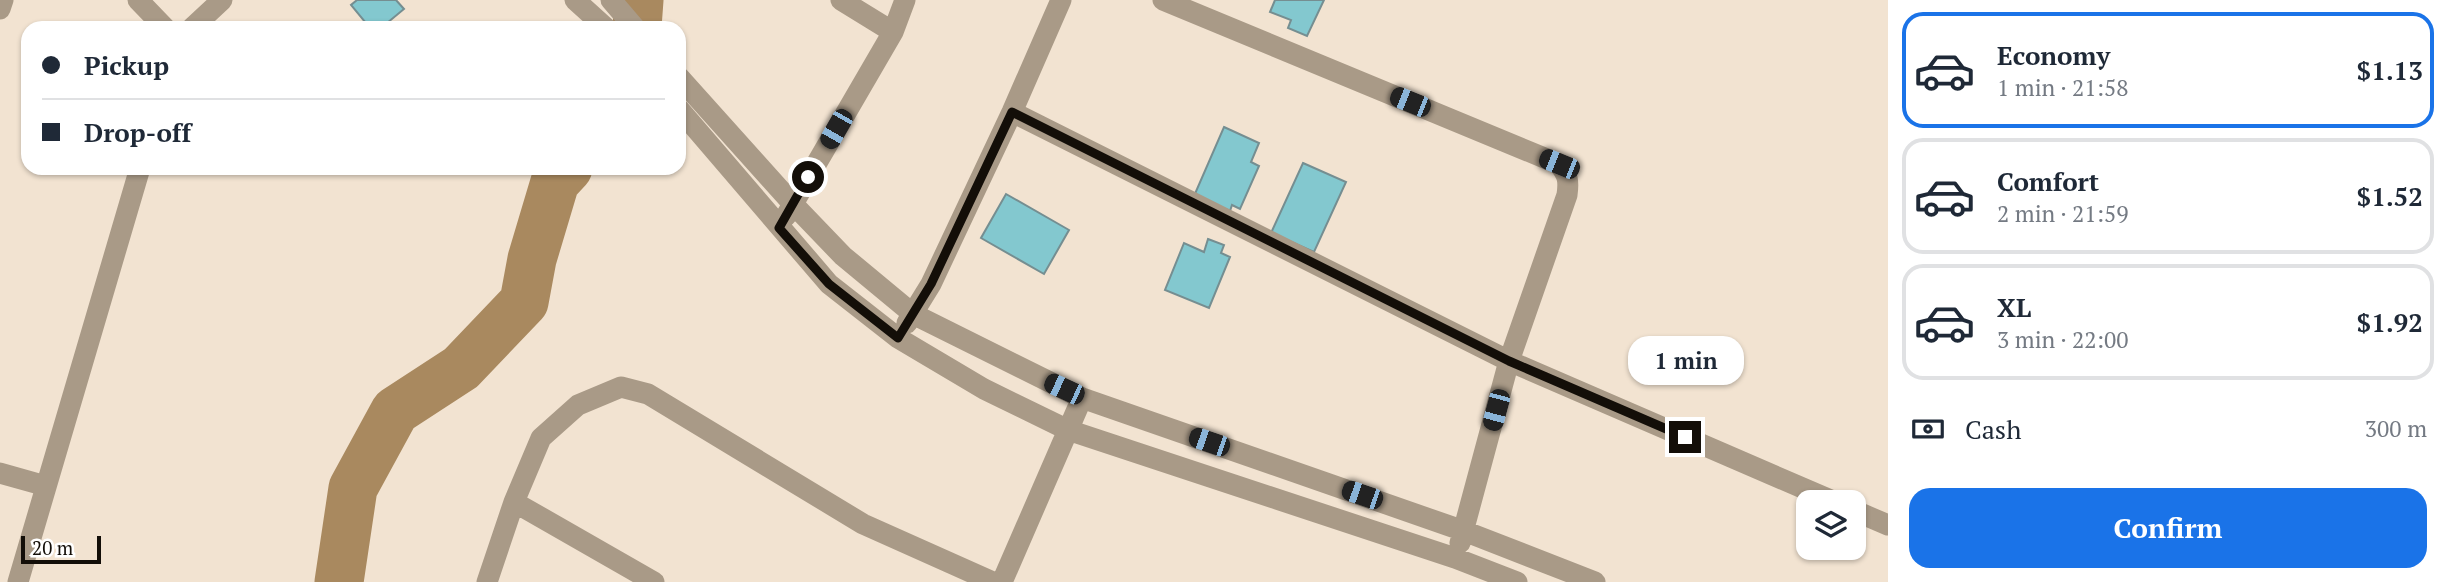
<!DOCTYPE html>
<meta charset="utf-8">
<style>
body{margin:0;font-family:"PT Serif",serif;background:#f6f6f7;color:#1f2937;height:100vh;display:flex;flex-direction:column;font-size:26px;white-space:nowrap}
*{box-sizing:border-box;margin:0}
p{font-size:23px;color:#747a83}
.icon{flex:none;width:38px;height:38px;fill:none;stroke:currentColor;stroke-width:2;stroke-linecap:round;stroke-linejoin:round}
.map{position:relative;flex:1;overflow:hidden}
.side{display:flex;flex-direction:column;background:#fff;width:560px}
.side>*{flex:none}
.guide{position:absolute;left:21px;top:21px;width:665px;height:154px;border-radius:21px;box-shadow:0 2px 5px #0004;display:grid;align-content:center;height:154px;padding:0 21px;background:#fff}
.buttons{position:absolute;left:1796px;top:490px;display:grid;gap:14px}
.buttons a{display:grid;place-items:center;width:70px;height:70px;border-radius:14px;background:#fff;box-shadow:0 2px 5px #0004;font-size:35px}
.scale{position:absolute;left:21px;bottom:18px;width:80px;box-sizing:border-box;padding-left:7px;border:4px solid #130e08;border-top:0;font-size:19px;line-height:24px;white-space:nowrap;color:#130e08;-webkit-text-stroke:5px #fff;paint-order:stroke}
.end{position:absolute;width:32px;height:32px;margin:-16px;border:9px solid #130e08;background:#fff;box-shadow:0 0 0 4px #fff}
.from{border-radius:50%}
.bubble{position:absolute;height:49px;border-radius:21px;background:#fff;box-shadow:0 2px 5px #0004;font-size:23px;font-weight:800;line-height:49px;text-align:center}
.car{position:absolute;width:21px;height:42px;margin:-21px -10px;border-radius:9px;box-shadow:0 0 5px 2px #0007;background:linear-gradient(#222 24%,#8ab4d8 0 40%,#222 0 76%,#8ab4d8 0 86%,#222 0)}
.guide b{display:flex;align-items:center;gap:24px;height:66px;font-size:26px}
.guide b+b{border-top:2px solid #e0e1e3}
.guide i{width:18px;height:18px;background:#1f2937}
ul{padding:12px 0 0;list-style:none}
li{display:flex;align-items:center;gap:21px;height:116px;margin:0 14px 10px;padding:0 7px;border:4px solid #e0e1e3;border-radius:21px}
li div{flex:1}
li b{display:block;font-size:26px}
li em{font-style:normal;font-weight:800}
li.current{border-color:#1a73e8}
li>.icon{width:63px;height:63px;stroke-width:1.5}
.pay{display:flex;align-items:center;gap:18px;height:77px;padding:0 21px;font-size:26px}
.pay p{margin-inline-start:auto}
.cta{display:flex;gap:14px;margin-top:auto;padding:14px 21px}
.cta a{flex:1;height:80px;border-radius:21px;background:#1a73e8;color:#fff;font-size:28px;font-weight:800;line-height:80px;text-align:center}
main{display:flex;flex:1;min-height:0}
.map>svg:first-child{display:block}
</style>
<main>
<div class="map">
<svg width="1888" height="582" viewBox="0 0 1888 582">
<rect width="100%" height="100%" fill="#f2e3d1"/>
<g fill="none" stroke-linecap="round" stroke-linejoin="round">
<!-- river -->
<path stroke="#a9895f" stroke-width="49" d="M637,27L639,0
M339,582L353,488L395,411L461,368L524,302L532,259L555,182L568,168"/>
</g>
<!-- building -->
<path fill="#83c8cf" stroke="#758e91" stroke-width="2" d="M357,0H396L404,9L381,28H370L351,5Z
M1275,0H1324L1307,36L1288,28L1291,20L1270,12Z
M1224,127L1259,143L1251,162L1259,166L1240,209L1232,205L1230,211L1194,196Z
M1303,163L1346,182L1314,252L1271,233Z
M1006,194L1069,230L1044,274L981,238Z
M1208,239L1224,245L1221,253L1230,257L1209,308L1165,290L1184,243L1204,252Z"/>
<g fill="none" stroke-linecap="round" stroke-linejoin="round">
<!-- minor -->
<path stroke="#a99a87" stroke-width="21" d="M138,0L165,28
M575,0L606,28
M611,0L635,28
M841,0L893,32
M1163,0L1559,164C1568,175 1569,181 1567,195L1509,361L1460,543
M0,9L3,0
M192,28L222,0
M679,77L793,204L843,256L913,314L1082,398L1464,531L1595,582
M679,109L829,284L898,338L984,389L1068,430L1455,558L1517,582
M1012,112L1509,361L1835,502
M786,216L893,32L905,0
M907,323L931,284L1012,112L1061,0
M0,473L46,486
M514,502L654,582
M1853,510L1888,525
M18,582L140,168
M487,582L514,502L541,438L578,405L621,387L648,394L863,524L993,582
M1002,582L1082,398"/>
</g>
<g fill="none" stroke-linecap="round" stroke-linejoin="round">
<!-- route -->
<path stroke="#130e08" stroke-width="9" d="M808,177L779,228L829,284L898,338L931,284L1012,112L1509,361L1685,437"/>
</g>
</svg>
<div class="buttons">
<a><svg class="icon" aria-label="layers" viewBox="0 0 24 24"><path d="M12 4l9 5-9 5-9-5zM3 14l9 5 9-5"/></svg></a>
</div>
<div class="scale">20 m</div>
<i class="end from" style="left:808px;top:177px"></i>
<i class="end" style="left:1685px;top:437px"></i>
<div class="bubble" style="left:1628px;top:336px;width:116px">1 min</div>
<i class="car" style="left:1410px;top:102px;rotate:292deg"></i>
<i class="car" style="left:836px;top:129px;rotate:210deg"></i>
<i class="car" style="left:1559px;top:164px;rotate:292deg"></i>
<i class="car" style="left:1064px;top:389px;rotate:295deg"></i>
<i class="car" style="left:1496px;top:410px;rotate:195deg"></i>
<i class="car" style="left:1209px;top:442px;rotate:289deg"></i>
<i class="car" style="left:1362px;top:495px;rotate:289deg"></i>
<div class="guide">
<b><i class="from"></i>Pickup</b>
<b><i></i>Drop-off</b>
</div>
</div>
<section class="side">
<ul>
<li class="current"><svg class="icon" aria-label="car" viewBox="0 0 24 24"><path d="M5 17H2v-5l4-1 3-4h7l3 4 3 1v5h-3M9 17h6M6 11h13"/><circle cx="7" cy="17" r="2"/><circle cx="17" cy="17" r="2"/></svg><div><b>Economy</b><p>1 min · 21:58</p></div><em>$1.13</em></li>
<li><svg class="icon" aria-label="car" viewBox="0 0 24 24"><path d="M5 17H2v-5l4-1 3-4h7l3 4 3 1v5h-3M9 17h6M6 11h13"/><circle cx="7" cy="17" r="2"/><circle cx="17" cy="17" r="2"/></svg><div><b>Comfort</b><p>2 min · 21:59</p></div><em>$1.52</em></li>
<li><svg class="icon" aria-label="car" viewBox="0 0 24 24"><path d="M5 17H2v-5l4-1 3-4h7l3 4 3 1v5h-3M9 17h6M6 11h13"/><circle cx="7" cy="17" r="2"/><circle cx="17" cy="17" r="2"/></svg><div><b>XL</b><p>3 min · 22:00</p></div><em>$1.92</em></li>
</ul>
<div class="pay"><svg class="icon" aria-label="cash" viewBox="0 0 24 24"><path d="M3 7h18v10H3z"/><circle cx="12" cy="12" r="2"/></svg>Cash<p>300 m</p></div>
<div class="cta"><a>Confirm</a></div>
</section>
</main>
